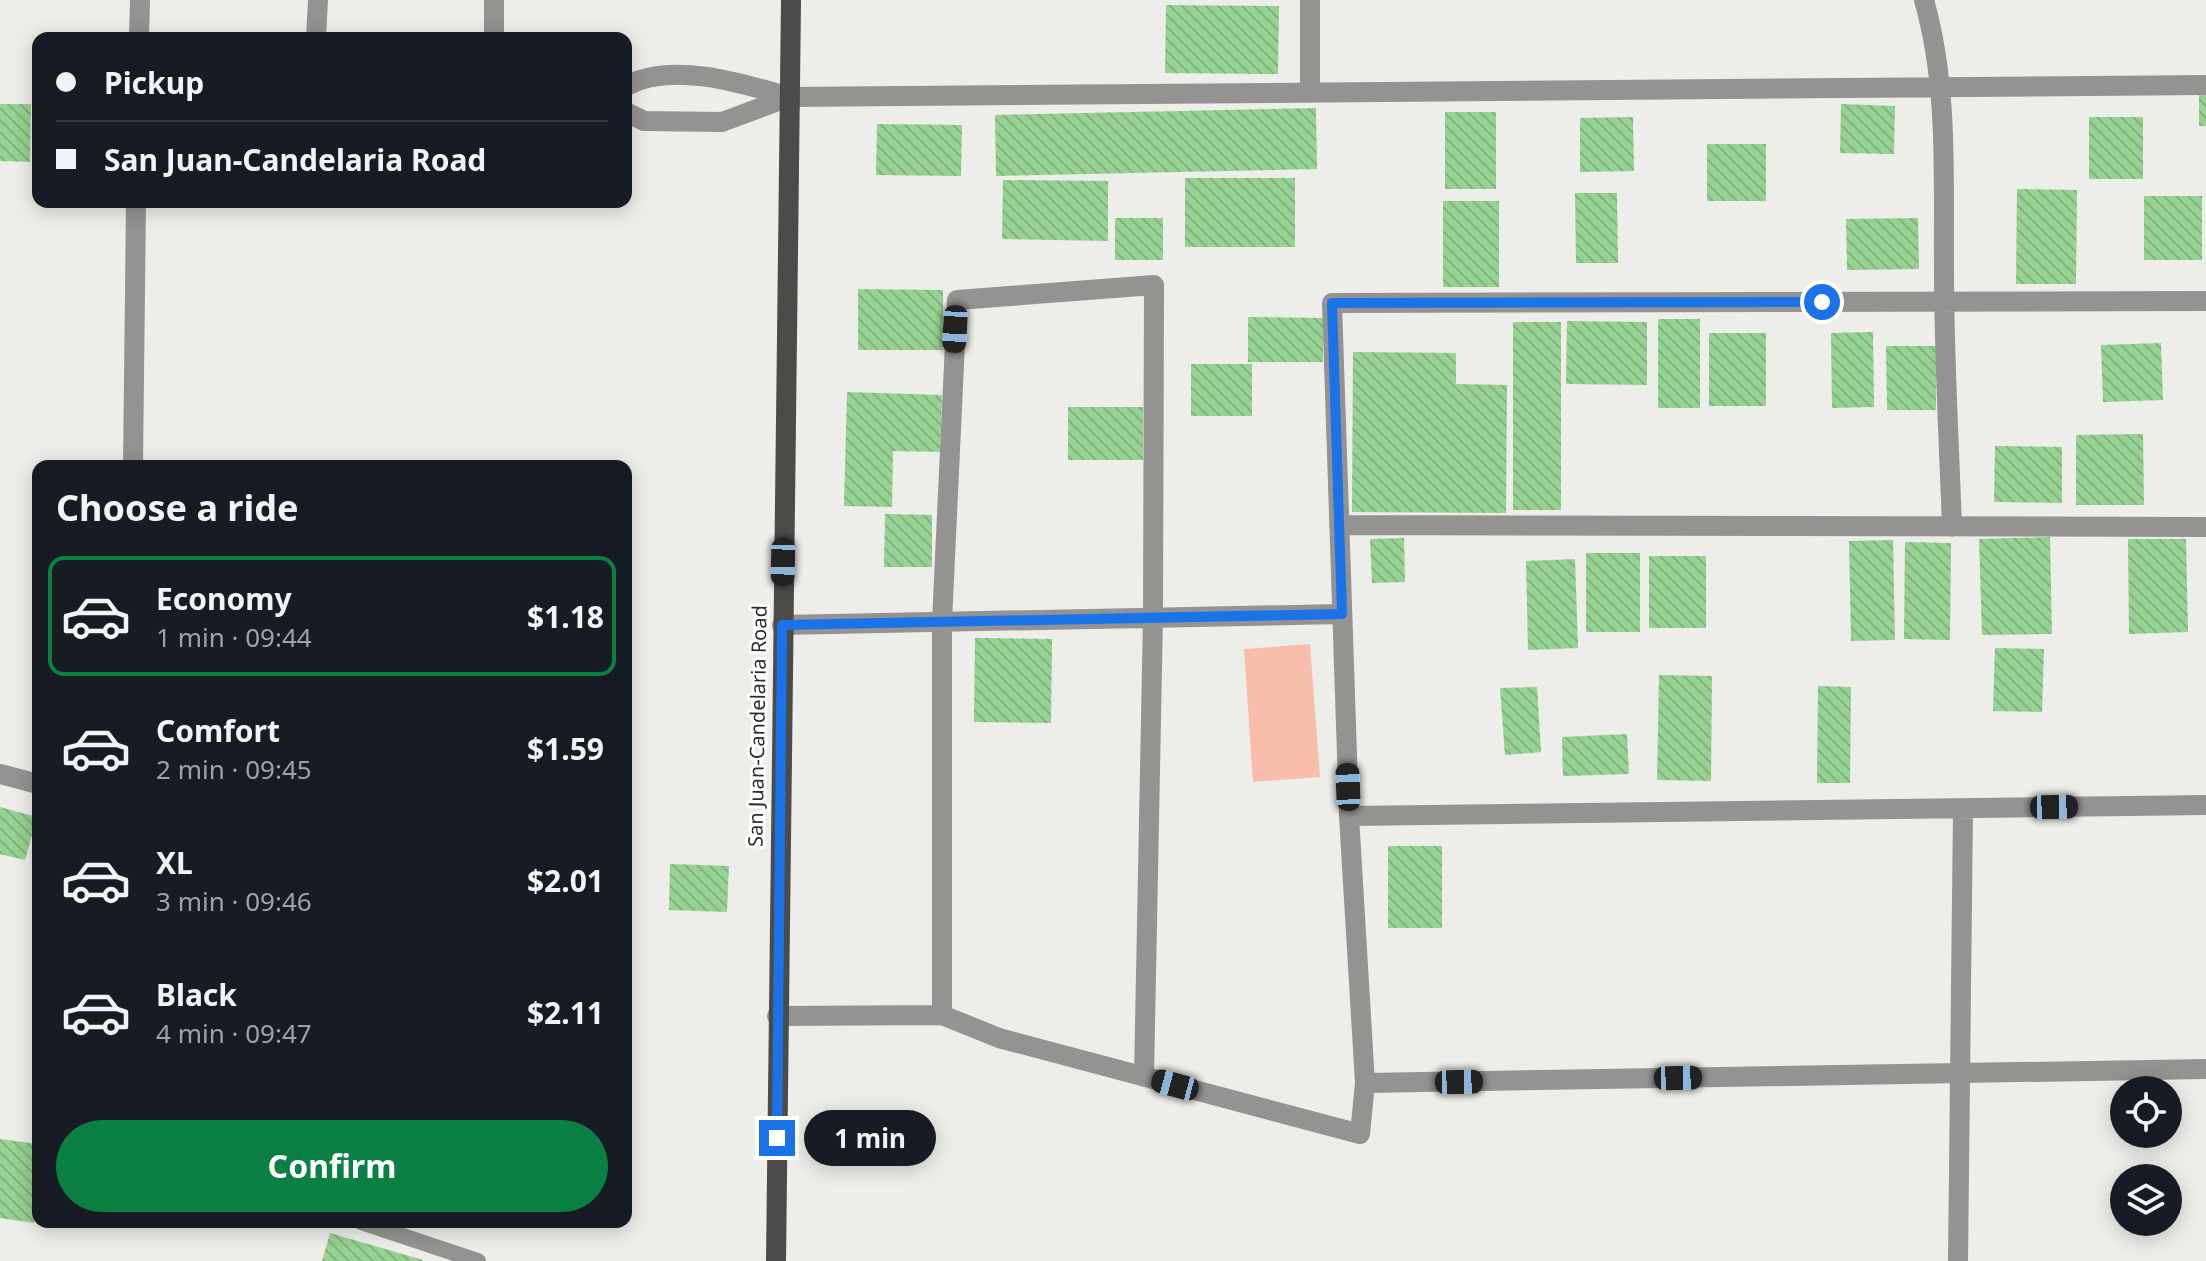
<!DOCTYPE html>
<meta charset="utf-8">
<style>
body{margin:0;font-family:"Noto Sans",sans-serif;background:#242831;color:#f1f3f6;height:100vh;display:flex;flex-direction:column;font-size:30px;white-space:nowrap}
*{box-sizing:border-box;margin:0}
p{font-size:26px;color:#9ea1a6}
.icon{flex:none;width:44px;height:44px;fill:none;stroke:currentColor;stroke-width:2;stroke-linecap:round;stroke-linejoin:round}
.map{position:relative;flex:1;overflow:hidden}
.drawer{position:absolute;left:32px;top:460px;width:600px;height:768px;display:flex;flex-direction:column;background:#171b24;border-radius:16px;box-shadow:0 4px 20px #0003}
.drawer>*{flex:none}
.guide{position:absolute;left:32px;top:32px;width:600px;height:176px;border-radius:16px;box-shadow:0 4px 20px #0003;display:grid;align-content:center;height:176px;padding:0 24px;background:#171b24}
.controls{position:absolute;left:2110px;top:1076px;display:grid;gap:16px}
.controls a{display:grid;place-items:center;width:72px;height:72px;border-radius:50%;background:#171b24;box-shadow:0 4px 20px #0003;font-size:40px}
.end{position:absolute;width:36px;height:36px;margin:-18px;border:10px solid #1a73e8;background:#fff;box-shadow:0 0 0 4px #fff}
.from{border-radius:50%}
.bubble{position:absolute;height:56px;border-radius:28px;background:#171b24;box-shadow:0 4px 20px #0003;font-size:26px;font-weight:700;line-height:56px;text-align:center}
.car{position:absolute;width:24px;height:48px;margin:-24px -12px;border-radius:10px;box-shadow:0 0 6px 2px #0007;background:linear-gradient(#222 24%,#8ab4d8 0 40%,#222 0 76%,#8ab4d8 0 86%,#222 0)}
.guide b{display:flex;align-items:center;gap:28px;height:76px;font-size:30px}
.guide b+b{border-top:2px solid #363941}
.guide i{width:20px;height:20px;background:#f1f3f6}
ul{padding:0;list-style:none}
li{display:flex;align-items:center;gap:24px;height:120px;margin:0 16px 12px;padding:0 8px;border:4px solid transparent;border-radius:16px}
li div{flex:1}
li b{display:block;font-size:30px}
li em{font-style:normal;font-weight:700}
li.current{border-color:#0b8043}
li>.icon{width:72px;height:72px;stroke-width:1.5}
h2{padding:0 24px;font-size:36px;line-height:96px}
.action{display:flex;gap:16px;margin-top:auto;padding:16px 24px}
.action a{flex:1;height:92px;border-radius:48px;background:#0b8043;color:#fff;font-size:32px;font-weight:700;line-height:92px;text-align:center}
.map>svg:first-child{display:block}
</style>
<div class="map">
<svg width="2206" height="1261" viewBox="0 0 2206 1261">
<defs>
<pattern id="building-back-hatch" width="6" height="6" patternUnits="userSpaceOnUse" patternTransform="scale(2)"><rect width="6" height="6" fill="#96d291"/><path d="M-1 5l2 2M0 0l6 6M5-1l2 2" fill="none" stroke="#81b47d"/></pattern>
</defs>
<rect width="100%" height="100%" fill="#edede9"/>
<!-- green -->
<path fill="#f8bdab" d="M1310,644L1320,777L1253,782L1244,649Z"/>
<!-- building -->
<path fill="url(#building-back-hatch)" d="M1166,5L1279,6L1278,74L1165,73Z
M2199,95H2206V126H2199Z
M0,104H31L30,162L0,161Z
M1841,104L1895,106L1894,154L1840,153Z
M1316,108L1317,169L996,176L995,115Z
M1445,112H1496V189H1445Z
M1633,117L1634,171L1580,172V118Z
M2089,117H2143V179H2089Z
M877,124L962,125L961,176L876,175Z
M1707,144H1766V201H1707Z
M1185,178H1295V247H1185Z
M1003,180L1108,181V241L1002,239Z
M2017,189L2077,190L2076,284H2016Z
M1575,193H1617L1618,263H1576Z
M2144,196H2202V260H2144Z
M1443,201H1499V287H1443Z
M1115,218H1163V260H1115Z
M1918,218L1919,269L1847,270L1846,219Z
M858,289L943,290V350H858Z
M1248,317L1323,318V362H1248Z
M1658,319H1700V408H1658Z
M1567,321L1647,322V385L1566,384Z
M1513,322H1561V510H1513Z
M1873,332L1874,407L1832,408L1831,333Z
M1709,333H1766V406H1709Z
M2161,343L2163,400L2103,402L2101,345Z
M1886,346H1936V410H1887Z
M1353,352L1456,353V384L1507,385L1506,513L1352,512Z
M1191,364H1252V416H1191Z
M847,392L942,395L940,452L893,451L892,507L844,506Z
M1068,407H1143V460H1068Z
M2143,434L2144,505H2076V435Z
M1995,446L2062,447V503L1994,502Z
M885,514L932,515V567H884Z
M2050,537L2052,634L1982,635L1979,539Z
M1404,538L1405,582L1372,583L1370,539Z
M2128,539H2186L2188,632L2129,634Z
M1893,540L1895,640L1851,641L1849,541Z
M1905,542L1951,543L1950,640L1904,639Z
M1586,553H1640V632H1586Z
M1649,556H1706V628H1649Z
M1575,559L1578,648L1528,650L1526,561Z
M975,638L1052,639L1051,723L974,722Z
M1995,648L2044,649L2042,712L1993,711Z
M1659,675L1712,676L1711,781L1657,780Z
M1818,686L1851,687L1850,783H1817Z
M1537,687L1541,752L1505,755L1500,688Z
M1627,734L1629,774L1563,776L1562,737Z
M0,807L37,817L25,860L0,854Z
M1388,846H1442V928H1388Z
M670,864L729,866L727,912L669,910Z
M0,1139L38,1144L34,1223L0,1218Z
M330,1233L423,1260V1261H322Z"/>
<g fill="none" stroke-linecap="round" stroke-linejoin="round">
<!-- service -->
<path stroke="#949392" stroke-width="16" d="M361,1222L478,1261"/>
<!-- minor -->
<path stroke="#949392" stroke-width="20" d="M1924,0C1949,88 1943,180 1944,271C1944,357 1949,442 1952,527
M139,38L140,0
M316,38L318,0
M494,38V0
M626,86C671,61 742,83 789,97L2206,85
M1310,92V0
M626,112L644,121L722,122L789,97
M133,466L136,202
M1339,525L2206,527
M782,625L1342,614
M0,774L38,784
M1349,816L2206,805
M942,1015V622L957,300L1154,285L1153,617L1144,1077
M777,1016L942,1015L999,1038L1360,1134L1365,1083L1349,816L1332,303L2206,301
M1365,1083L2206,1069
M1958,1261L1963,809"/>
<!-- primary -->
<path stroke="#4d4b49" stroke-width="20" d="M776,1261L791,0"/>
</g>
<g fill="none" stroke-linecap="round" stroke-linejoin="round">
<!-- route -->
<path stroke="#1a73e8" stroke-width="10" d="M777,1138L782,625L1342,614L1332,303L1822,302"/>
</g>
<g text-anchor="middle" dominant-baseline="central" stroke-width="6" stroke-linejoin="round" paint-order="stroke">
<!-- street labels -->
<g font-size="20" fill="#2b2b2a" stroke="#fffffe">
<text transform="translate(757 726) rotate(-89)">San Juan-Candelaria Road</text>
</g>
</g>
</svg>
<div class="controls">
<a><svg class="icon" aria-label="locate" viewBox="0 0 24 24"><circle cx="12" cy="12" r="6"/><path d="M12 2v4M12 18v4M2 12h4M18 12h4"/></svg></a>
<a><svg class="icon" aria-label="layers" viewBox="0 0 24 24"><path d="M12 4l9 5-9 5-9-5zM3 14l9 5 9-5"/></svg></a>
</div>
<i class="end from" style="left:1822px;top:302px"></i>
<i class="end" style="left:777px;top:1138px"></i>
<div class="bubble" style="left:804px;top:1110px;width:132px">1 min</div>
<i class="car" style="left:955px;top:329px;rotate:183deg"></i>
<i class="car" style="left:783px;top:562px;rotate:181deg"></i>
<i class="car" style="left:1348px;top:787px;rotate:358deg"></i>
<i class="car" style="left:2054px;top:807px;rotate:89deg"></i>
<i class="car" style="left:1678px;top:1078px;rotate:89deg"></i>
<i class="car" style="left:1459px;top:1082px;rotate:89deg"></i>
<i class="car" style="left:1175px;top:1085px;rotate:285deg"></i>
<div class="guide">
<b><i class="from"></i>Pickup</b>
<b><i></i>San Juan-Candelaria Road</b>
</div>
<section class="drawer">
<h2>Choose a ride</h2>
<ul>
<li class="current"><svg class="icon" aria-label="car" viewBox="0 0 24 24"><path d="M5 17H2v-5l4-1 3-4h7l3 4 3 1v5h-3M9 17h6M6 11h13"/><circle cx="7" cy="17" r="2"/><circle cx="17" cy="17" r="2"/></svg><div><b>Economy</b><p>1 min · 09:44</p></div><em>$1.18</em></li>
<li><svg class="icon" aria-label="car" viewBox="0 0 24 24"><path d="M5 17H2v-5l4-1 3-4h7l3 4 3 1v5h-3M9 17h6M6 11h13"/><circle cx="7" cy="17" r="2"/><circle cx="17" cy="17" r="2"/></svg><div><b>Comfort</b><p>2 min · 09:45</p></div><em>$1.59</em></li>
<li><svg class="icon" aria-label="car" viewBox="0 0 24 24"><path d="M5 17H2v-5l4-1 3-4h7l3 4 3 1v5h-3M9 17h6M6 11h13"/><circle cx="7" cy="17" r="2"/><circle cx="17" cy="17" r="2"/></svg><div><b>XL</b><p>3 min · 09:46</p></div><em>$2.01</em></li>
<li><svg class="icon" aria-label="car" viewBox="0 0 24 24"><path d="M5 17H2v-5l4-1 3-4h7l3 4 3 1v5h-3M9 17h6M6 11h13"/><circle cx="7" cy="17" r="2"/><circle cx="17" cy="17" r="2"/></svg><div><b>Black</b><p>4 min · 09:47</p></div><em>$2.11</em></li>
</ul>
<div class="action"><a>Confirm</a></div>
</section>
</div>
